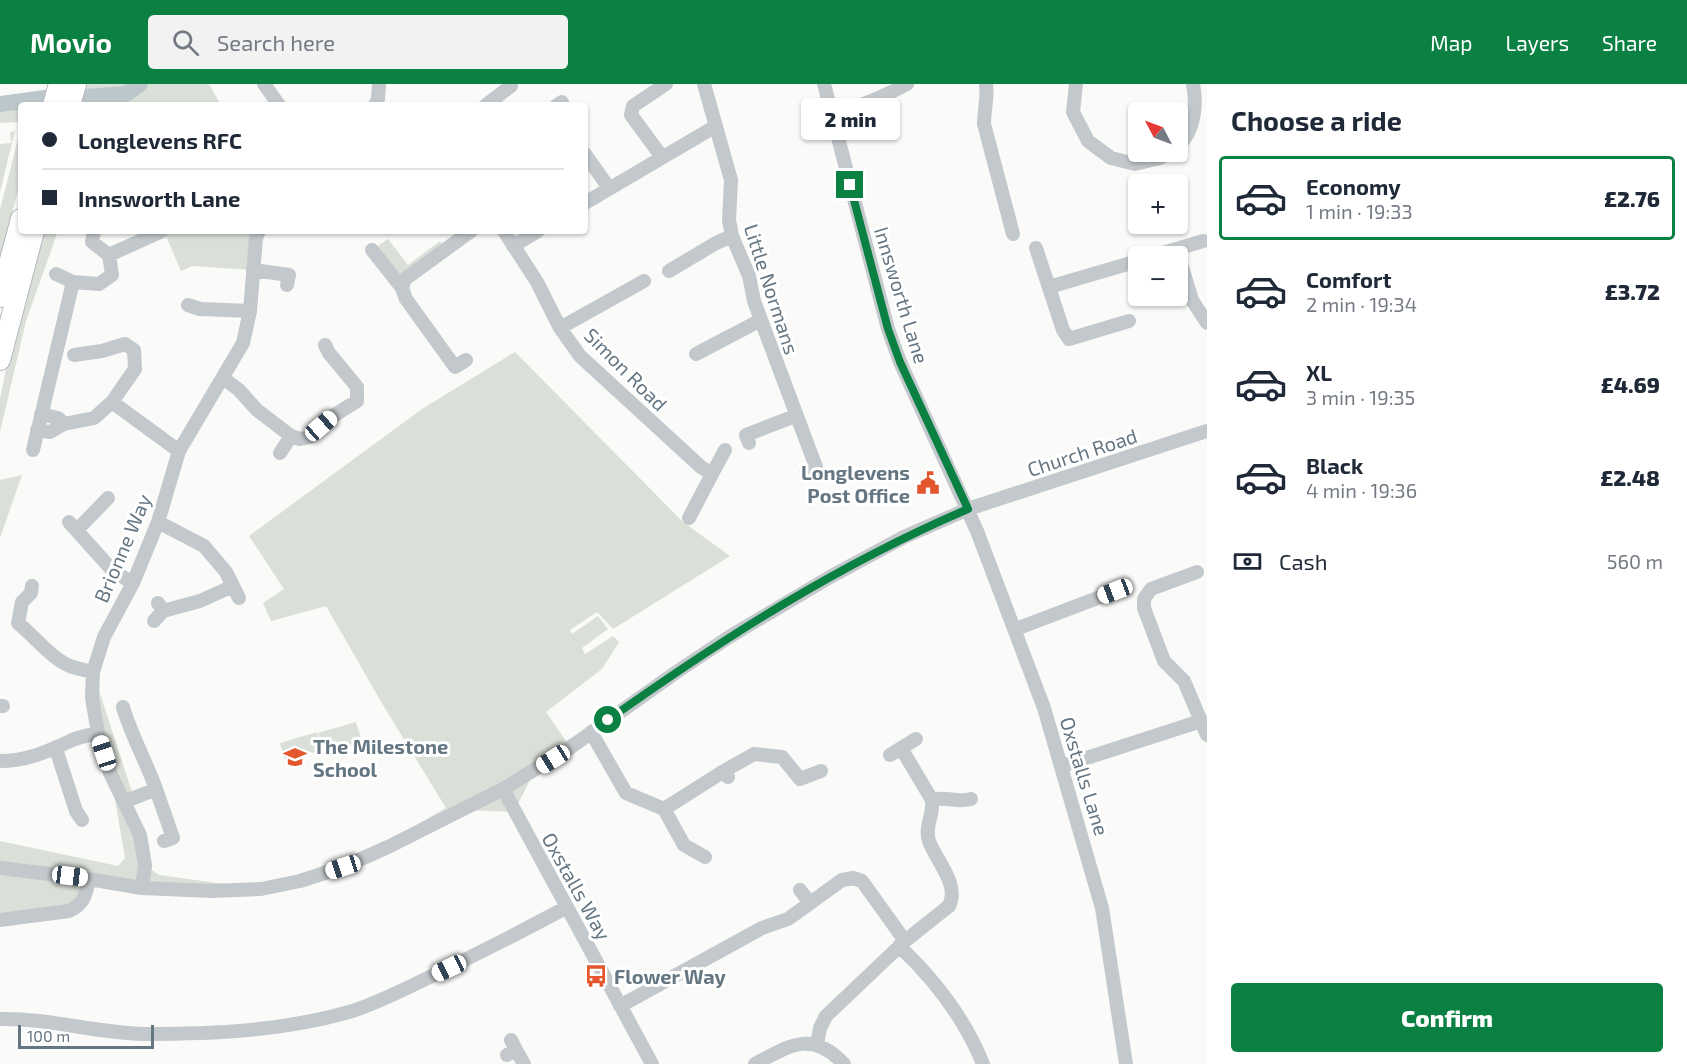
<!DOCTYPE html>
<meta charset="utf-8">
<style>
body{margin:0;font-family:"Exo 2",sans-serif;background:#f2f2f3;color:#1f2937;height:100vh;display:flex;flex-direction:column;font-size:22px;white-space:nowrap}
*{box-sizing:border-box;margin:0}
p{font-size:20px;color:#747a83}
.icon{flex:none;width:33px;height:33px;fill:none;stroke:currentColor;stroke-width:2;stroke-linecap:round;stroke-linejoin:round}
.map{position:relative;flex:1;overflow:hidden}
.side{display:flex;flex-direction:column;background:#fff;width:480px}
.side>*{flex:none}
.hud{position:absolute;left:18px;top:18px;width:570px;height:132px;border-radius:6px;box-shadow:0 2px 4px #0004;display:grid;align-content:center;height:132px;padding:0 24px;background:#fff}
.needle{width:39px;rotate:311deg}
.controls{position:absolute;left:1128px;top:18px;display:grid;gap:12px}
.controls a{display:grid;place-items:center;width:60px;height:60px;border-radius:6px;background:#fff;box-shadow:0 2px 4px #0004;font-size:30px}
.scale{position:absolute;left:18px;bottom:15px;width:136px;box-sizing:border-box;padding-left:6px;border:3px solid #657683;border-top:0;font-size:16px;line-height:21px;white-space:nowrap;color:#657683;-webkit-text-stroke:4px #fff;paint-order:stroke}
.end{position:absolute;width:27px;height:27px;margin:-14px;border:8px solid #0b8043;background:#fff;box-shadow:0 0 0 3px #fff}
.from{border-radius:50%}
.bubble{position:absolute;height:42px;border-radius:6px;background:#fff;box-shadow:0 2px 4px #0004;font-size:20px;font-weight:800;line-height:42px;text-align:center}
.car{position:absolute;width:18px;height:36px;margin:-18px -9px;border-radius:8px;box-shadow:0 0 4px 2px #0007;background:linear-gradient(#fff 24%,#345 0 40%,#fff 0 76%,#345 0 86%,#fff 0)}
.hud b{display:flex;align-items:center;gap:21px;height:57px;font-size:22px}
.hud b+b{border-top:2px solid #e0e1e3}
.hud i{width:15px;height:15px;background:#1f2937}
ul{padding:0;list-style:none}
li{display:flex;align-items:center;gap:18px;height:84px;margin:0 12px 9px;padding:0 12px;border:3px solid transparent;border-radius:6px}
li div{flex:1}
li b{display:block;font-size:22px}
li em{font-style:normal;font-weight:800}
li.current{border-color:#0b8043}
li>.icon{width:54px;height:54px;stroke-width:1.5}
h2{padding:0 24px;font-size:27px;line-height:72px}
.pay{display:flex;align-items:center;gap:15px;height:66px;padding:0 24px;font-size:22px}
.pay p{margin-inline-start:auto}
.action{display:flex;gap:12px;margin-top:auto;padding:12px 24px}
.action a{flex:1;height:69px;border-radius:6px;background:#0b8043;color:#fff;font-size:24px;font-weight:800;line-height:69px;text-align:center}
header{display:flex;align-items:center;gap:36px;box-sizing:border-box;height:84px;padding:0 30px;background:#0b8043;color:#fff}
header strong{font-size:28px}
nav{display:flex;gap:33px;margin-inline-start:auto;font-size:21px}
.search{width:420px;height:54px;background:#f2f2f3;display:flex;align-items:center;gap:15px;box-sizing:border-box;padding:0 21px;border-radius:6px;color:#747a83;font-size:22px}
main{display:flex;flex:1;min-height:0}
.map>svg:first-child{display:block}
</style>
<header>
<strong>Movio</strong>
<div class="search"><svg class="icon" aria-label="search" viewBox="0 0 24 24"><circle cx="10" cy="10" r="6"/><path d="M15 15l6 6"/></svg>Search here</div>
<nav><a>Map</a><a>Layers</a><a>Share</a></nav>
</header>
<main>
<div class="map">
<svg width="1207" height="980" viewBox="0 0 1207 980">
<rect width="100%" height="100%" fill="#fafaf8"/>
<!-- green -->
<path fill="#dadfd7" d="M86,0H209L221,21H79Z
M23,17L18,38L0,39V18Z
M21,43V95L0,175V126Z
M15,47L0,108V60L11,59L10,48Z
M41,147H58L26,237L0,348V315L10,266Z
M164,147H259L253,186L192,182L181,187Z
M388,155L408,181L440,157L446,165L405,195L372,166Z
M515,268L683,438L730,472L613,545L597,528L570,546L572,550L598,532L608,545L582,564L585,570L613,552L619,558L602,585L546,628L566,657L573,653L591,648L535,686L514,728L464,726L343,783L446,724L383,621L326,522L271,537L263,519L284,505L249,452L422,325Z
M22,391L0,454V396Z
M93,588L134,714L125,717L145,781L159,791L261,805L89,795L79,822L0,836V757L118,782L125,774Z
M356,638L362,658L324,669L318,649Z
M317,648L322,666L285,677L280,659Z"/>
<g fill="none" stroke-linecap="round" stroke-linejoin="round">
<!-- river -->
<path stroke="#bbc7cb" stroke-width="16" d="M86,13L126,10L140,0
M0,20L45,14"/>
<!-- highway casing -->
<g stroke="#b4b9bd" stroke-width="22">
<path id="highway" d="M53,21L59,0
M70,21L76,0
M0,213L21,135
M0,276L34,147"/>
</g>
<!-- minor -->
<path stroke="#c3c8cc" stroke-width="14" d="M264,0L279,21
M704,0L731,96L729,136L732,152L749,192L754,217L761,236L816,383L806,387
M824,0L888,245L900,278L977,447L1044,624L1102,824L1126,980
M986,0C988,14 984,26 984,40L1013,150
M1076,0L1073,28L1088,57L1111,74L1135,80L1160,74L1169,68
M375,21L378,15L379,0
M486,21L511,2L509,0
M557,21L562,18
M831,30C859,23 882,14 907,0
M1178,62C1195,47 1197,20 1193,0
M585,70L609,104
M662,73L631,31L633,22L666,0
M585,119L716,42
M504,147L537,198L560,244L580,272L701,383L712,390L689,434
M513,162L538,147
M1036,164L1063,246L1069,255L1129,237
M372,166L402,204L405,195L471,147
M1177,166L1192,216L1207,239
M109,171L162,147
M1153,172L1203,157
M253,186L289,191L287,201
M669,187L716,159L732,152
M73,198L99,200L112,191L109,171L92,158L94,147
M1049,203L1138,177
M402,204L406,215L455,283L466,276
M188,221L200,225L250,227
M560,244L644,197
M696,270L761,236
M74,271L102,267L125,260L134,266L135,285L112,318
M223,294L239,306L257,326L291,352L300,355L310,353L333,332L357,317V303L329,269L325,261
M64,340L94,334L112,318L179,367
M37,346L50,348L64,340L58,334L41,330
M749,359L746,351L795,332
M33,366L73,198L56,190
M280,369L291,352
M712,390L725,366
M69,438L113,487L133,499
M158,438L204,462L226,488L239,514
M77,446L108,414
M1197,488L1151,505L1144,515V524L1164,577L1184,597L1207,651
M32,502L31,509L22,518L18,539C34,552 52,575 70,582C77,585 86,586 93,588
M163,527L200,517L233,502
M154,537L163,527L158,519
M1016,545L1124,504
M0,622H3
M123,623C131,651 146,677 156,705L124,718
M591,648L626,709L664,725L684,761L705,773
M56,665L76,727L82,736
M890,671L916,655
M0,677C26,677 47,668 70,657C78,653 89,651 98,649
M1062,682L1201,637
M724,687L754,670L782,673L800,695L821,687
M156,705L173,754L164,757
M503,705L652,980
M932,716C948,712 955,719 971,715
M664,725L724,687L728,693
M0,784L89,795L142,804L212,807L261,805L300,797L343,783L388,763L503,705L571,663L675,589L729,553L830,493L904,453L968,425L1207,347
M142,804L145,781L140,751L110,689L98,649L92,614L93,588L104,553L133,499L158,438L179,367L243,259L250,227L256,154L259,147
M800,806L810,819
M0,836L69,827C84,820 86,811 89,795
M899,862C934,895 965,935 983,980
M620,922L762,844L788,835L842,796L853,794L862,797L905,857
M0,935C49,934 96,949 145,950C214,950 282,947 349,928C376,920 402,906 428,894C475,871 521,848 567,823
M817,961L820,944L826,932L905,857L949,822C960,800 936,777 929,757C924,744 934,730 932,716L901,664
M516,966L524,980
M507,971L516,966L511,956
M755,980C790,961 812,946 844,980"/>
<!-- highway -->
<use href="#highway" stroke="#fff" stroke-width="20"/>
</g>
<g fill="none" stroke-linecap="round" stroke-linejoin="round">
<!-- route -->
<path stroke="#0b8043" stroke-width="8" d="M608,636C722,555 839,480 968,425L900,278L888,245L850,101"/>
</g>
<!-- icons -->
<defs>
<g id="civic-bare" transform="scale(1.8)"><path d="M-.6-6.5H3V-4.5H.6V-3L4-1V1h2V6H-6V1h2V-1L-.6-3ZM-1.2 2.5V6h2.4V2.5Z" fill="#e4572e" stroke="#fff" stroke-width="2.5" paint-order="stroke"/></g>
<g id="school-bare" transform="scale(1.8)"><path d="M0-5L7-2L0 1L-7-2ZM-4 1L0 2.5L4 1V4Q0 6-4 4Z" fill="#e4572e" stroke="#fff" stroke-width="2.5" paint-order="stroke"/></g>
<g id="bus-bare" transform="scale(1.8)"><path d="M-5-6H5V4H4V6H2V4H-2V6H-4V4H-5ZM-3.5-4V0h7V-4ZM-3.5 1.2v1.5H-2V1.2ZM2 1.2v1.5H3.5V1.2Z" fill="#e4572e" stroke="#fff" stroke-width="2.5" paint-order="stroke"/></g>
</defs>
<g fill-rule="evenodd">
<use href="#civic-bare" x="928" y="399"/>
<use href="#school-bare" x="295" y="673"/>
<use href="#bus-bare" x="596" y="892"/>
</g>
<g text-anchor="middle" dominant-baseline="central" stroke-width="6" stroke-linejoin="round" paint-order="stroke">
<!-- street labels -->
<g font-size="20" fill="#657683" stroke="#fff">
<text transform="translate(772 205) rotate(72)">Little Normans</text>
<text transform="translate(902 211) rotate(73)">Innsworth Lane</text>
<text transform="translate(626 285) rotate(45)">Simon Road</text>
<text transform="translate(1082 368) rotate(-18)">Church Road</text>
<text transform="translate(122 464) rotate(-67)">Brionne Way</text>
<text transform="translate(1085 692) rotate(73)">Oxstalls Lane</text>
<text transform="translate(577 802) rotate(61)">Oxstalls Way</text>
</g>
<!-- poi labels -->
<g font-size="20" font-weight="bold" fill="#657683" stroke="#fff" text-anchor="start">
<text x="910" y="388" text-anchor="end">Longlevens<tspan x="910" dy="23">Post Office</tspan></text>
<text x="313" y="662">The Milestone<tspan x="313" dy="23">School</tspan></text>
<text x="614" y="892">Flower Way</text>
</g>
</g>
</svg>
<div class="controls">
<a><svg class="needle" viewBox="-14 -14 28 28"><path d="M0-13l5 13h-10z" fill="#e53935"/><path d="M0 13l5-13h-10z" fill="#747a83"/></svg></a>
<a>+</a>
<a>−</a>
</div>
<div class="scale">100 m</div>
<i class="end from" style="left:608px;top:636px"></i>
<i class="end" style="left:850px;top:101px"></i>
<div class="bubble" style="left:801px;top:14px;width:99px">2 min</div>
<i class="car" style="left:321px;top:342px;rotate:49deg"></i>
<i class="car" style="left:1115px;top:507px;rotate:249deg"></i>
<i class="car" style="left:104px;top:669px;rotate:342deg"></i>
<i class="car" style="left:553px;top:675px;rotate:238deg"></i>
<i class="car" style="left:343px;top:783px;rotate:252deg"></i>
<i class="car" style="left:70px;top:792px;rotate:97deg"></i>
<i class="car" style="left:449px;top:884px;rotate:245deg"></i>
<div class="hud">
<b><i class="from"></i>Longlevens RFC</b>
<b><i></i>Innsworth Lane</b>
</div>
</div>
<section class="side">
<h2>Choose a ride</h2>
<ul>
<li class="current"><svg class="icon" aria-label="car" viewBox="0 0 24 24"><path d="M5 17H2v-5l4-1 3-4h7l3 4 3 1v5h-3M9 17h6M6 11h13"/><circle cx="7" cy="17" r="2"/><circle cx="17" cy="17" r="2"/></svg><div><b>Economy</b><p>1 min · 19:33</p></div><em>£2.76</em></li>
<li><svg class="icon" aria-label="car" viewBox="0 0 24 24"><path d="M5 17H2v-5l4-1 3-4h7l3 4 3 1v5h-3M9 17h6M6 11h13"/><circle cx="7" cy="17" r="2"/><circle cx="17" cy="17" r="2"/></svg><div><b>Comfort</b><p>2 min · 19:34</p></div><em>£3.72</em></li>
<li><svg class="icon" aria-label="car" viewBox="0 0 24 24"><path d="M5 17H2v-5l4-1 3-4h7l3 4 3 1v5h-3M9 17h6M6 11h13"/><circle cx="7" cy="17" r="2"/><circle cx="17" cy="17" r="2"/></svg><div><b>XL</b><p>3 min · 19:35</p></div><em>£4.69</em></li>
<li><svg class="icon" aria-label="car" viewBox="0 0 24 24"><path d="M5 17H2v-5l4-1 3-4h7l3 4 3 1v5h-3M9 17h6M6 11h13"/><circle cx="7" cy="17" r="2"/><circle cx="17" cy="17" r="2"/></svg><div><b>Black</b><p>4 min · 19:36</p></div><em>£2.48</em></li>
</ul>
<div class="pay"><svg class="icon" aria-label="cash" viewBox="0 0 24 24"><path d="M3 7h18v10H3z"/><circle cx="12" cy="12" r="2"/></svg>Cash<p>560 m</p></div>
<div class="action"><a>Confirm</a></div>
</section>
</main>
